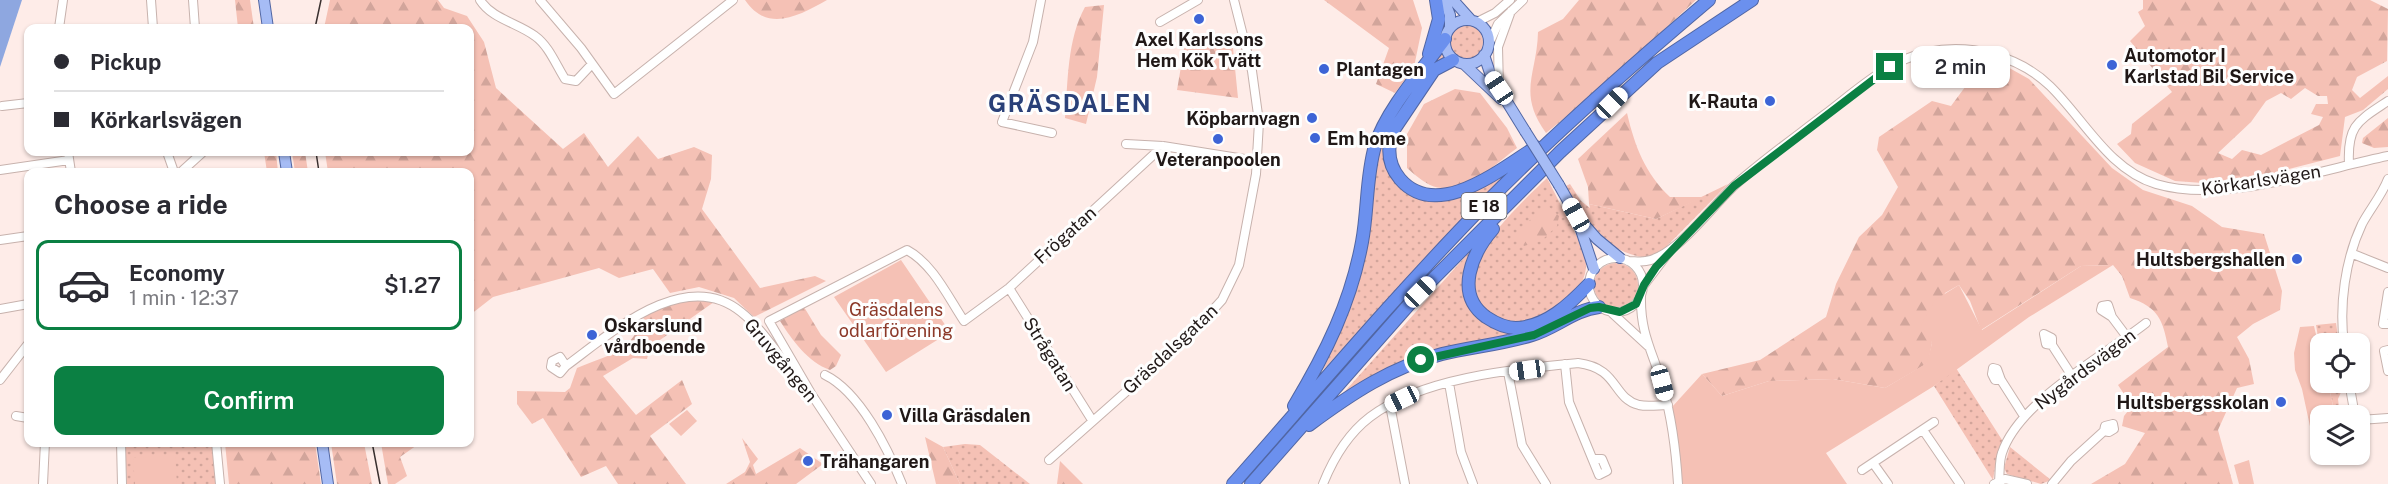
<!DOCTYPE html>
<meta charset="utf-8">
<style>
body{margin:0;font-family:"Public Sans",sans-serif;background:#f2f2f3;color:#2b2b33;height:100vh;display:flex;flex-direction:column;font-size:22px;white-space:nowrap}
*{box-sizing:border-box;margin:0}
p{font-size:20px;color:#7c7c81}
.icon{flex:none;width:33px;height:33px;fill:none;stroke:currentColor;stroke-width:2;stroke-linecap:round;stroke-linejoin:round}
.map{position:relative;flex:1;overflow:hidden}
.details{position:absolute;left:24px;top:168px;width:450px;height:279px;display:flex;flex-direction:column;background:#fff;border-radius:12px;box-shadow:0 2px 4px #0004}
.details>*{flex:none}
.top-card{position:absolute;left:24px;top:24px;width:450px;height:132px;border-radius:12px;box-shadow:0 2px 4px #0004;display:grid;align-content:center;height:132px;padding:0 30px;background:#fff}
.tools{position:absolute;left:2310px;top:333px;display:grid;gap:12px}
.tools a{display:grid;place-items:center;width:60px;height:60px;border-radius:12px;background:#fff;box-shadow:0 2px 4px #0004;font-size:30px}
.end{position:absolute;width:27px;height:27px;margin:-14px;border:8px solid #0b8043;background:#fff;box-shadow:0 0 0 3px #fff}
.from{border-radius:50%}
.bubble{position:absolute;height:42px;border-radius:12px;background:#fff;box-shadow:0 2px 4px #0004;font-size:20px;font-weight:600;line-height:42px;text-align:center}
.car{position:absolute;width:18px;height:36px;margin:-18px -9px;border-radius:8px;box-shadow:0 0 4px 2px #0007;background:linear-gradient(#fff 24%,#345 0 40%,#fff 0 76%,#345 0 86%,#fff 0)}
.top-card b{display:flex;align-items:center;gap:21px;height:57px;font-size:22px}
.top-card b+b{border-top:2px solid #e1e1e2}
.top-card i{width:15px;height:15px;background:#2b2b33}
ul{padding:0;list-style:none}
li{display:flex;align-items:center;gap:18px;height:90px;margin:0 12px 9px;padding:0 18px;border:3px solid transparent;border-radius:12px}
li div{flex:1}
li b{display:block;font-size:22px}
li em{font-style:normal;font-weight:600}
li.on{border-color:#0b8043}
li>.icon{width:54px;height:54px;stroke-width:1.5}
h2{padding:0 30px;font-size:27px;line-height:72px}
.button{display:flex;gap:12px;margin-top:auto;padding:12px 30px}
.button a{flex:1;height:69px;border-radius:12px;background:#0b8043;color:#fff;font-size:24px;font-weight:600;line-height:69px;text-align:center}
.map>svg:first-child{display:block}
</style>
<div class="map">
<svg width="2388" height="484" viewBox="0 0 2388 484">
<defs>
<pattern id="grass-dots" width="8" height="8" patternUnits="userSpaceOnUse" patternTransform="scale(1.5)"><rect width="8" height="8" fill="#f5c1b5"/><path d="M2 2h.1M6 6h.1" fill="none" stroke="#d2a59b" stroke-width="1.8" stroke-linecap="round"/></pattern>
<pattern id="forest-firs" width="22" height="20" patternUnits="userSpaceOnUse" patternTransform="scale(1.5)"><rect width="22" height="20" fill="#f5c1b5"/><path d="M5 1l3.5 6h-7zM16 11l3.5 6h-7z" fill="#d2a59b"/></pattern>
</defs>
<rect width="100%" height="100%" fill="#feece8"/>
<!-- grass -->
<path fill="url(#grass-dots)" d="M1449 42a17 17 0 1 1 34 0a17 17 0 1 1-34 0Z
M1440,50L1445,59C1427,81 1388,118 1383,145C1381,158 1388,170 1395,180C1423,220 1468,194 1502,178L1323,370L1351,306L1360,272L1376,157L1389,122Z
M1547,178L1586,254C1591,297 1552,310 1519,325L1485,315C1481,306 1475,298 1473,289C1464,255 1524,200 1547,178Z
M1570,184L1581,201L1590,208L1589,204L1656,219L1728,184L1666,247L1648,258C1604,253 1587,221 1566,186Z
M1473,248C1456,292 1463,329 1518,333V336L1467,344L1339,398Z
M1594 285a22 22 0 1 1 44 0a22 22 0 1 1-44 0Z
M2336,323L2339,343L2320,344V349L2316,325Z
M1956,368L2004,443L1997,455L1993,480L1934,386Z
M2328,383H2345L2338,399L2340,415H2335Z
M170,442L213,447L217,484H127L125,447L128,443Z
M965,444L980,445L1030,484H960L943,447Z
M2010,447L2051,480L2041,484L2007,474L2004,468Z"/>
<!-- forest -->
<path fill="url(#forest-firs)" fill-rule="evenodd" d="M235,0H250L254,28H238Z
M330,0H438L444,8L467,16L484,42L496,88L563,149L584,133L608,167L638,136L658,159L694,147L712,155L711,179L702,209L760,288L815,276L826,281L754,317L734,298L699,287L670,293L653,269L619,278L599,268L493,297L470,315V172H328L325,152H470V28H324Z
M745,0H827C799,16 767,33 745,0Z
M1324,0H1413L1422,28L1414,67L1395,93L1376,84L1389,48Z
M1579,0H1696L1599,90L1546,133C1517,92 1537,75 1538,32L1563,19Z
M2143,0H2370L2388,9L2387,61L2357,77L2352,90L2360,98L2388,76V89L2363,110L2345,117L2340,156L2230,184L2203,183L2175,181L2135,163L2117,144L2131,134L2132,124L2172,92L2130,41L2145,26L2138,12L2143,9ZM2305,88L2318,96H2327L2328,104H2316L2311,114L2323,117L2319,125L2261,155L2242,150L2232,159L2218,153L2251,122L2266,101L2281,93L2291,99Z
M1104,5L1097,77L1086,124L1065,118C1068,81 1067,40 1085,7Z
M1185,43L1233,48L1238,98L1177,90Z
M1985,60L2004,65L2029,79L2112,168L2143,190L2192,206L2222,227L2264,234L2282,291L2280,310L2253,324L2237,337L2249,359L2254,384L2237,388L2218,430L2233,484H2091L2125,464L2145,433L2122,426L2124,416L2132,406L2118,385L2168,347C2163,320 2158,307 2130,298L2122,276L2113,265L2081,266L1981,330L1970,301L1959,285L1945,293L1930,337L1932,343L1928,363L1885,388L1833,379L1769,381L1722,396L1702,374L1760,360L1826,317L1836,284L1859,237L1882,215L1898,187L1877,150L1879,137L1932,101L1951,106Z
M1455,89L1480,93L1507,128L1517,148C1495,164 1461,199 1430,185C1422,181 1414,174 1407,168V134L1424,104Z
M1627,113C1635,147 1645,173 1670,197H1703L1656,219L1589,204L1588,187L1578,159Z
M2388,118V147L2374,148L2362,143L2363,138Z
M264,152H276L278,172H267Z
M292,152H305L308,172H295Z
M1549,207L1559,216L1557,226L1541,241L1524,246L1518,236L1527,222Z
M710,298L714,302L650,347L647,359L633,358L603,376L636,415L682,380L692,404L650,436L686,484H618L606,466L581,477L543,418L532,424L517,404V391L565,392L570,388L577,368C615,352 629,354 646,313L666,305Z
M804,307L821,335L841,355L836,366L830,370C808,362 792,340 780,321Z
M925,437L943,447L960,484H936Z
M742,438L758,459L753,465L756,474L800,448L823,464L796,484H726L745,472L750,462Z
M225,443H315L321,484H229Z
M331,443H364L372,484H337Z
M381,443H420L400,457L407,476L395,484H388Z
M1060,461L1083,484H1057Z"/>
<!-- green -->
<path fill="#f5c1b5" d="M901,260L950,332L886,372L834,297Z
M2113,265L2029,317L1934,386L1826,453L1847,484H1681L1679,448L1672,407L1702,374L1722,396L1769,381L1833,379L1885,388L1927,363L1932,343L1921,325L1935,300L1959,285L1982,330L2081,266Z
M2314,326L2320,352V382L2328,383L2335,415L2320,416V426L2311,431L2302,389L2295,370L2294,353L2300,327Z
M687,410L697,421L681,436L669,424Z
M175,455L177,484H135L133,458Z
M2249,460L2254,484H2239L2234,465Z"/>
<!-- water -->
<path fill="#8ea7e0" d="M0,0H22L0,67Z"/>
<g fill="none" stroke-linecap="round" stroke-linejoin="round">
<!-- minor casing -->
<g stroke="#c7b2ad" stroke-width="10">
<path id="minor" d="M151,0L153,28
M193,0L195,28
M480,0C492,19 518,23 535,36C549,46 556,65 565,79L576,81L592,64
M540,0L581,48L614,94L733,0
M1041,0L1033,42L1002,122L1052,133
M1160,22L1198,0
M1477,22L1495,13L1510,0
M59,28L63,0
M1488,46L1498,24L1523,0
M1499,88L1498,47L1511,11
M2,106L28,103
M1126,144L1163,146L1257,161
M68,152L71,172
M167,152L174,172
M2349,164C2347,125 2358,121 2388,101
M0,170L69,160
M181,172L203,152
M0,240L28,236
M2353,254L2388,268
M1589 285a27 27 0 1 1 54 0a27 27 0 1 1-54 0Z
M1628,261C1634,261 1641,262 1646,261C1676,257 1713,205 1735,185C1763,160 1794,138 1824,115C1856,91 1888,60 1928,52C1970,43 2019,56 2050,86C2084,119 2108,169 2156,184C2224,204 2319,170 2388,156
M1644,285L1669,252
M1009,288L1092,420
M2388,292L2383,324H2388
M1641,296C1640,334 1653,352 1663,387C1672,419 1676,451 1678,484
M0,309L28,304
M1611,312L1648,346
M2112,317L2101,310L2102,306L2108,305L2112,317L2127,337
M2344,344C2339,305 2345,260 2362,224C2370,209 2382,195 2388,179
M2052,345L2046,344L2044,334L2052,338V345L2072,376
M2388,350L2384,351L2388,371
M1565,364L1569,402L1599,475L1607,471L1602,459H1593
M566,366L560,357L552,361L551,367L560,373L566,366C611,333 685,266 741,312C765,331 781,360 801,383
M1508,372L1522,445L1546,484
M825,375C860,392 888,449 902,484
M0,380L28,344
M2001,380L1997,369L1993,368L1992,374L1995,380H2001L2024,416
M2349,382L2355,416
M1449,383L1461,452L1473,484
M810,392L871,484
M812,395L769,321L907,250C933,264 948,297 964,321L1009,288L1163,146
M1390,405L1405,484
M16,416L28,418
M2360,420L2388,418
M1923,430L1960,484
M121,442L122,484
M216,442L220,484
M1049,460L1189,336L1222,300L1239,265L1256,174L1259,122L1252,71L1234,0
M1873,463L1888,484
M1862,470L1934,422
M1999,481C2000,472 1999,461 2002,453C2019,401 2104,356 2146,323
M43,484L45,442
M1323,484C1333,459 1349,433 1370,417C1422,377 1515,369 1578,363C1619,368 1612,398 1639,405C1648,407 1659,405 1668,405
M1994,484L2005,479L2027,484
M2052,484L2071,461L2104,431L2109,432L2114,429L2113,424L2105,426L2104,431"/>
</g>
<!-- major casing -->
<g stroke="#5166a3" stroke-width="12">
<path id="major" d="M264,0L268,28
M1444,0L1450,15V28
M1453,0L1471,20
M1445 42a22 22 0 1 1 44 0a22 22 0 1 1-44 0Z
M1484,55L1491,76L1525,131
M1464,64L1501,99
M284,152L287,172
M1559,185L1576,215L1594,269
M1582,222L1597,239L1620,258
M322,442L328,484"/>
</g>
<!-- highway casing -->
<g stroke="#5166a3" stroke-width="14">
<path id="highway" d="M1429,54L1439,19L1436,0
M1453,60L1434,70L1393,131C1387,148 1388,165 1400,179C1437,222 1501,169 1536,147
M1493,229C1472,253 1454,294 1486,317C1495,323 1505,328 1516,328C1546,327 1570,304 1589,284
M1294,406C1326,353 1351,302 1362,242C1368,211 1366,176 1375,146C1386,110 1422,70 1445,39
M1309,425C1351,394 1391,367 1442,354C1472,347 1503,344 1532,335C1556,328 1574,310 1599,307
M1233,484C1316,390 1397,294 1485,204C1556,132 1632,65 1709,0
M1251,484L1420,292L1560,152L1657,63L1752,0"/>
</g>
<!-- minor -->
<use href="#minor" stroke="#fff" stroke-width="8"/>
<!-- major -->
<use href="#major" stroke="#a6bcf5" stroke-width="10"/>
<!-- highway -->
<use href="#highway" stroke="#6b90ee" stroke-width="12"/>
<!-- rail -->
<path stroke="#3a3130" stroke-width="1.5" d="M315,28L321,0
M316,152L319,172
M372,442L380,484"/>
<!-- major-bridge casing -->
<g stroke="#5166a3" stroke-width="12" stroke-linecap="butt">
<path id="major-bridge" d="M1525,131L1559,185"/>
</g>
<!-- major-bridge -->
<use href="#major-bridge" stroke="#a6bcf5" stroke-width="10"/>
</g>
<g fill="none" stroke-linecap="round" stroke-linejoin="round">
<!-- route -->
<path stroke="#0b8043" stroke-width="8" d="M1421,360L1534,335L1590,308L1599,307L1620,312L1636,304L1644,285L1656,267L1734,186L1890,67"/>
</g>
<!-- markers -->
<g fill="#3d64d6" stroke="#fefefe" stroke-width="2">
<circle cx="1199" cy="19" r="6"/>
<circle cx="2112" cy="65" r="6"/>
<circle cx="1324" cy="69" r="6"/>
<circle cx="1770" cy="101" r="6"/>
<circle cx="1312" cy="118" r="6"/>
<circle cx="1315" cy="138" r="6"/>
<circle cx="1218" cy="139" r="6"/>
<circle cx="2297" cy="259" r="6"/>
<circle cx="592" cy="335" r="6"/>
<circle cx="2281" cy="402" r="6"/>
<circle cx="887" cy="415" r="6"/>
<circle cx="808" cy="461" r="6"/>
</g>
<g text-anchor="middle" dominant-baseline="central" stroke-width="6" stroke-linejoin="round" paint-order="stroke">
<!-- shield labels -->
<rect fill="#fefefe" stroke="#635d5c" stroke-width="1.5" x="1461.5" y="193" width="45" height="26" rx="4.5"/>
<g font-size="16" font-weight="bold" fill="#201817">
<text x="1484" y="206">E 18</text>
</g>
<!-- poi labels -->
<g font-size="18" font-weight="bold" fill="#201817" stroke="#fefefe" text-anchor="start">
<text x="1199" y="39" text-anchor="middle">Axel Karlssons<tspan x="1199" dy="21">Hem Kök Tvätt</tspan></text>
<text x="2124" y="55">Automotor I<tspan x="2124" dy="21">Karlstad Bil Service</tspan></text>
<text x="1336" y="69">Plantagen</text>
<text x="1758" y="101" text-anchor="end">K-Rauta</text>
<text x="1300" y="118" text-anchor="end">Köpbarnvagn</text>
<text x="1327" y="138">Em home</text>
<text x="1218" y="159" text-anchor="middle">Veteranpoolen</text>
<text x="2285" y="259" text-anchor="end">Hultsbergshallen</text>
<text x="604" y="325">Oskarslund<tspan x="604" dy="21">vårdboende</tspan></text>
<text x="2269" y="402" text-anchor="end">Hultsbergsskolan</text>
<text x="899" y="415">Villa Gräsdalen</text>
<text x="820" y="461">Trähangaren</text>
</g>
<!-- street labels -->
<g font-size="18" fill="#201817" stroke="#fefefe">
<text transform="translate(2261 180) rotate(-9)">Körkarlsvägen</text>
<text transform="translate(1065 235) rotate(-42)">Frögatan</text>
<text transform="translate(1170 349) rotate(-43)">Gräsdalsgatan</text>
<text transform="translate(1050 354) rotate(58)">Strågatan</text>
<text transform="translate(781 360) rotate(50)">Gruvgången</text>
<text transform="translate(2085 369) rotate(-37)">Nygårdsvägen</text>
</g>
<!-- park labels -->
<g font-size="18" fill="#8c3929" stroke="#fefefe">
<text x="896" y="309">Gräsdalens<tspan x="896" dy="21">odlarförening</tspan></text>
</g>
<!-- district labels -->
<g font-size="24" font-weight="bold" letter-spacing="1.5" fill="#2a4078" stroke="#fefefe">
<text x="1070" y="103">GRÄSDALEN</text>
</g>
</g>
</svg>
<div class="tools">
<a><svg class="icon" aria-label="locate" viewBox="0 0 24 24"><circle cx="12" cy="12" r="6"/><path d="M12 2v4M12 18v4M2 12h4M18 12h4"/></svg></a>
<a><svg class="icon" aria-label="layers" viewBox="0 0 24 24"><path d="M12 4l9 5-9 5-9-5zM3 14l9 5 9-5"/></svg></a>
</div>
<i class="end from" style="left:1421px;top:360px"></i>
<i class="end" style="left:1890px;top:67px"></i>
<div class="bubble" style="left:1911px;top:46px;width:99px">2 min</div>
<i class="car" style="left:1499px;top:88px;rotate:326deg"></i>
<i class="car" style="left:1612px;top:103px;rotate:45deg"></i>
<i class="car" style="left:1576px;top:215px;rotate:331deg"></i>
<i class="car" style="left:1420px;top:292px;rotate:45deg"></i>
<i class="car" style="left:1527px;top:370px;rotate:262deg"></i>
<i class="car" style="left:1662px;top:383px;rotate:165deg"></i>
<i class="car" style="left:1402px;top:399px;rotate:245deg"></i>
<div class="top-card">
<b><i class="from"></i>Pickup</b>
<b><i></i>Körkarlsvägen</b>
</div>
<section class="details">
<h2>Choose a ride</h2>
<ul>
<li class="on"><svg class="icon" aria-label="car" viewBox="0 0 24 24"><path d="M5 17H2v-5l4-1 3-4h7l3 4 3 1v5h-3M9 17h6M6 11h13"/><circle cx="7" cy="17" r="2"/><circle cx="17" cy="17" r="2"/></svg><div><b>Economy</b><p>1 min · 12:37</p></div><em>$1.27</em></li>
</ul>
<div class="button"><a>Confirm</a></div>
</section>
</div>
